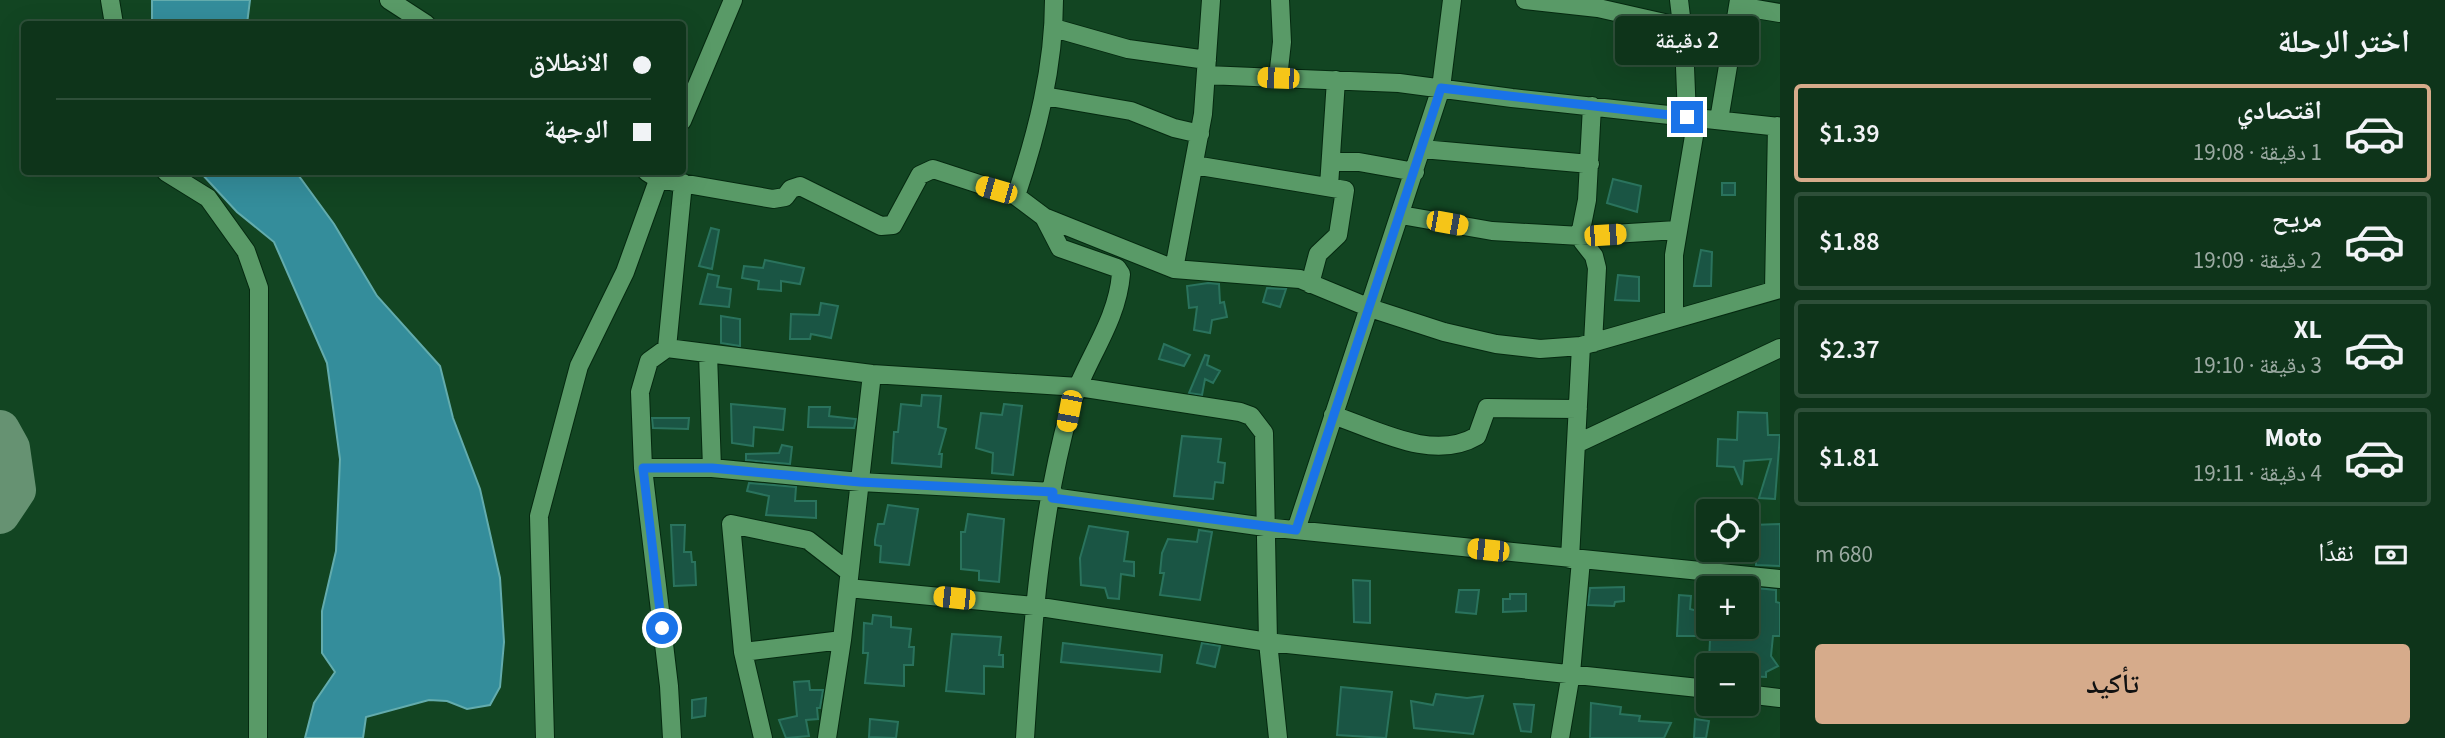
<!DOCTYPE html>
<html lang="ar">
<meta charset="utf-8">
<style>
body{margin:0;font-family:"Source Sans 3","Noto Naskh Arabic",sans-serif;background:#1c3f27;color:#f1f3f6;direction:rtl;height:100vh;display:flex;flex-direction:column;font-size:26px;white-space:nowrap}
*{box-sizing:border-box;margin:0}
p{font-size:23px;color:#9baaa2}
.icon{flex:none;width:38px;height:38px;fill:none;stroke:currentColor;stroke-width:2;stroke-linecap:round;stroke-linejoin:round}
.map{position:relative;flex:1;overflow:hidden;direction:ltr}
.details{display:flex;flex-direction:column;background:#0e341a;width:665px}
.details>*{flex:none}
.guide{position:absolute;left:21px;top:21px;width:665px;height:154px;border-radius:7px;box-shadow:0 7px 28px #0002,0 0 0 2px #2e4f39;direction:rtl;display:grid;align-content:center;height:154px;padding:0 35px;background:#0e341a}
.controls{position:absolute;left:1696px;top:499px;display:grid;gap:14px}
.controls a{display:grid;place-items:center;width:63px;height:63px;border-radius:7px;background:#0e341a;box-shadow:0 7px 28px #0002,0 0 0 2px #2e4f39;font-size:35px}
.end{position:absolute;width:32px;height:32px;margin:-16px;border:9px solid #1a73e8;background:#fff;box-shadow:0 0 0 4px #fff}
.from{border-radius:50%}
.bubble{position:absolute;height:49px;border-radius:7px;background:#0e341a;box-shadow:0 7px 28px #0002,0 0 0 2px #2e4f39;font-size:23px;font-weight:600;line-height:49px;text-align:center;direction:rtl}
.car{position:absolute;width:21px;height:42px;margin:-21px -10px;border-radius:9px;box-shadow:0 0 5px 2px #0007;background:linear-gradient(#f5c518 24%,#345 0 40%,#f5c518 0 76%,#345 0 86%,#f5c518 0)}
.guide b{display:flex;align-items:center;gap:24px;height:66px;font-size:26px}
.guide b+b{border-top:2px solid #2e4f39}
.guide i{width:18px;height:18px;background:#f1f3f6}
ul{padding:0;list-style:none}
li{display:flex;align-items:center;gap:21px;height:98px;margin:0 14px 10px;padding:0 21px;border:4px solid #2e4f39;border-radius:7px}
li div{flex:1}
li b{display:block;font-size:26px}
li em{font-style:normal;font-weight:600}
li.on{border-color:#d6ab8b}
li>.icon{width:63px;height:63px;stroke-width:1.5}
h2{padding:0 35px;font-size:32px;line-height:84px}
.pay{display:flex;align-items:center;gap:18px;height:77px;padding:0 35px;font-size:26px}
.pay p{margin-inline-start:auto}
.action{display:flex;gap:14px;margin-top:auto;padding:14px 35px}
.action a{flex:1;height:80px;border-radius:7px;background:#d6ab8b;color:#111;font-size:28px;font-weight:600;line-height:80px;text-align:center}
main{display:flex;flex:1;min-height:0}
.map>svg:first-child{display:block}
</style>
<main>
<section class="details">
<h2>اختر الرحلة</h2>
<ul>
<li class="on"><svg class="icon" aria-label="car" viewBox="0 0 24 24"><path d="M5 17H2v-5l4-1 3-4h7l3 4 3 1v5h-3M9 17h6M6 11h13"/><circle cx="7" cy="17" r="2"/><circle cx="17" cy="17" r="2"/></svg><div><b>اقتصادي</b><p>1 دقيقة · 19:08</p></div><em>$1.39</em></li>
<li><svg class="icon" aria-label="car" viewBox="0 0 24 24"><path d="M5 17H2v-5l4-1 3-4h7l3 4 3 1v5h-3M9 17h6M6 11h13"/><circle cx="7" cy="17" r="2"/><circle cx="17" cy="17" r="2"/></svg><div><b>مريح</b><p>2 دقيقة · 19:09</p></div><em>$1.88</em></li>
<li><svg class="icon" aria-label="car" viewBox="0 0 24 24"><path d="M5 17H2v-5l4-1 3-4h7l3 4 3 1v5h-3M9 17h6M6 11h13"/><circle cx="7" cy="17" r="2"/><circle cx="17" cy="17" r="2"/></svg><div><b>XL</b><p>3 دقيقة · 19:10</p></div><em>$2.37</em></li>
<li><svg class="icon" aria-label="car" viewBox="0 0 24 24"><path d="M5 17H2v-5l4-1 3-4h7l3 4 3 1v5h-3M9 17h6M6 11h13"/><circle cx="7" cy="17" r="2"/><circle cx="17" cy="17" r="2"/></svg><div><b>Moto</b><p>4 دقيقة · 19:11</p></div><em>$1.81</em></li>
</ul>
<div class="pay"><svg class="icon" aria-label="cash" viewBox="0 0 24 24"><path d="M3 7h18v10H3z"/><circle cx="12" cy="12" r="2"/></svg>نقدًا<p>680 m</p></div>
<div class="action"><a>تأكيد</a></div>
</section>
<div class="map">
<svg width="1780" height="738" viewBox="0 0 1780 738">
<rect width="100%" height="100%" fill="#124522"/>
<!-- water -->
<path fill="#348d9b" stroke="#63acad" stroke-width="2" d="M152,0H250L247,24H152Z
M200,172H296L334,224L377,296L440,366L453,418L480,489L500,578L504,642L500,687L490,705L467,709L447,701L429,700L366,717L363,738H305L314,703L335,672L322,653V611L336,551L340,459L327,363L274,242L237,212Z"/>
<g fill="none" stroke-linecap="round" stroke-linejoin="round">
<!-- taxiway -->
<path stroke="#669272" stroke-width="40" d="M0,430L10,448L16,490L0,514"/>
</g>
<!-- building -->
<path fill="#1a5544" stroke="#2a735d" stroke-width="2" d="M1613,179L1641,186L1637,212L1607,203Z
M1722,183H1735V195H1722Z
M711,228L719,230L712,269L699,266Z
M1701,250L1712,252L1711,286H1694Z
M765,260L804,268L800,284L781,281V291L758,289L759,281L742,278L744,266L763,268Z
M708,274L719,276L717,287L731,289L729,307L700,304Z
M1618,275L1639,277V301L1615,300Z
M1208,283L1219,284L1220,303L1224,302L1227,317L1212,320L1210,333L1194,330L1197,307L1189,308L1187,286Z
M1267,288L1286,289L1280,307L1263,302Z
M821,303L838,306L831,338L811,334L810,339H790L791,314L819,315Z
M721,316L740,319V346L721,343Z
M1164,344L1190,355L1184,366L1159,359Z
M1205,355L1209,356L1207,365L1220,371L1213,383L1205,379L1202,395L1189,393Z
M922,395L941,396L938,427L946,429L939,454H942L941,467L892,463L894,432H898L901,404L921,406Z
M731,404L785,409L783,430L754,427L753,446L732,443Z
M1004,404L1022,406L1013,475L992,473L993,453L976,448L981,413L1002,415Z
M809,407H830L829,416L856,419L854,428L808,427Z
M1738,412L1767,413L1768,435H1780L1775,499L1759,498L1771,459L1744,461L1742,485L1734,467L1717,466L1718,439L1737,440Z
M652,418H689L688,429L653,428Z
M1182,436L1221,439L1218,462L1225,463L1223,483L1215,482L1213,499L1174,496Z
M782,445L792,447L790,464L746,460V454L779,453Z
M749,483L796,487L795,501H816V518L766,515L769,496L747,491Z
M888,505L918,509L909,565L880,562L881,546L875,545V540L878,524H884Z
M968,514L1004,519L999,582L979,580V571L961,569V532H965Z
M1780,524V566L1756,565V557L1750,556V548H1746L1751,525Z
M671,525H685L684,552H691L692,562H695L696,585L674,586Z
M1089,526L1128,532L1124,561L1134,562V576L1121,574L1119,599L1108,598L1105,588L1081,585L1080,558Z
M1199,530L1212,532L1200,600L1160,595L1164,573H1160L1162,553L1168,539L1197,542Z
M1353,580L1370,581V623L1354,622Z
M1624,587V601L1615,602L1614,606L1588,605L1590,588Z
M1756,588L1776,590V602L1780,603V636H1773L1771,656L1778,666L1766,672V677L1746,676V663L1709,661L1710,640L1700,639V636H1677L1679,595L1691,596L1690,609L1701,612L1699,619L1708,620V626H1746V592L1756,594Z
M1459,590H1479L1476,614L1456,612Z
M1510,594H1526V611L1503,612V599H1510Z
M873,615L891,617V627L911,629L909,647H914L913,665H904V686L865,683L868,653H863L864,623L872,624Z
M952,634L1001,637L999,655H1003V667L984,666V694L946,691Z
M1063,643L1162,655L1160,672L1061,662Z
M1202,643L1220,646L1215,667L1197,663Z
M809,681L810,690H823L820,708H817L818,719L806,720L809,736L786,738L779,720L797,716L794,682Z
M1341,687L1392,692L1386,738L1337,735Z
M1436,694L1467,698L1483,696L1473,734L1414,728L1411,701L1433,705Z
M706,698L705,716L692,718V700Z
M1591,703L1621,707L1620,714L1640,716L1639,721L1671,723L1664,738H1590Z
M1514,704L1534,705L1531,732L1521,731Z
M870,719L898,722L896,738L869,737Z
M1695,719L1709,721L1706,738H1694Z"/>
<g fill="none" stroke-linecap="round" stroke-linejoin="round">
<!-- minor casing -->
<g stroke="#052910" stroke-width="20">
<path id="minor" d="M110,0L114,24
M389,0L426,24
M1054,0C1054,67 1037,133 1016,196L1044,217L1174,269L1300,279L1370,308L1444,332L1496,344L1540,349L1581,346L1780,289
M1525,0L1598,8L1682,27
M1679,0L1684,42L1687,117
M1738,6L1780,13
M1054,28L1128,49L1207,60
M1206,75L1399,83L1512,98L1780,127
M1278,78L1282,42L1280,0
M1044,96L1131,111L1174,128L1200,134
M1592,106L1587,200L1581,230L1583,242L1594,256L1597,268L1593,343
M1719,120L1739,0
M682,121L733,0
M1422,149L1590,164
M1331,162H1359L1415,172
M1194,165L1345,190L1338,235L1318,254L1310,284
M166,172L208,198L246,251L259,288L258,738
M647,172L658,179L773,199L785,197L791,189L800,186L881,226L893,225L920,175L933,169L1016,196
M1329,186L1336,80
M1401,215L1492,231L1581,236L1677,230
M1174,269L1203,114L1211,0
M1774,290L1777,126
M1674,318V255L1697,118
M667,348L683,183
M708,354L712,468
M1333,415C1377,430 1433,462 1477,436L1487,408L1578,409
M1576,444L1780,348
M643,468H712L860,482L1053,492
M1052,497L1265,527L1780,579
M1296,530L1441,88L1452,0
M1570,559L1581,346
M848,588L1034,606L1268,642L1708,689
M743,652L842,640L872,374
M1746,694L1780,698
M545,738L539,516L579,366L625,272L661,172
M672,738L669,686L643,468L640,392L649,361L667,348L872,374L1079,387L1240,412L1251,416L1264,433L1268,642L1278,738
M763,738L743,652L731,524L808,540L848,571
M827,738L842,640
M1025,738C1032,629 1040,518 1069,412C1082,364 1117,325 1121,274L1117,268L1060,248L1044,217
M1560,738L1571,673L1581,560"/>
</g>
<!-- minor -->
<use href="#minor" stroke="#599a67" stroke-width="18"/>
</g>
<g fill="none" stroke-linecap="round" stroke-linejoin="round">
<!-- route -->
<path stroke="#1a73e8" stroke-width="9" d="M662,628L643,468H712L860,482L1053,492L1052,498L1296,530L1441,88L1687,117"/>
</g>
</svg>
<div class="controls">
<a><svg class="icon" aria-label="locate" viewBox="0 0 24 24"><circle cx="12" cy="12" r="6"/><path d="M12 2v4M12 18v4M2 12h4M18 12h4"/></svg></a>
<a>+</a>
<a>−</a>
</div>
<i class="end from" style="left:662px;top:628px"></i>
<i class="end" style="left:1687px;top:117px"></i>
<div class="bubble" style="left:1615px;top:16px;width:144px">2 دقيقة</div>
<i class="car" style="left:1278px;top:78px;rotate:272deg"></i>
<i class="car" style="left:996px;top:190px;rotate:286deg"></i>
<i class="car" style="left:1447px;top:223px;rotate:100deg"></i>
<i class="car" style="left:1605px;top:235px;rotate:86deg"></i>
<i class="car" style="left:1069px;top:411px;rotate:191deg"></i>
<i class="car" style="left:1488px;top:550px;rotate:276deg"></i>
<i class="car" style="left:954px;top:598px;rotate:276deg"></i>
<div class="guide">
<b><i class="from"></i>الانطلاق</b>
<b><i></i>الوجهة</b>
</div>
</div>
</main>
